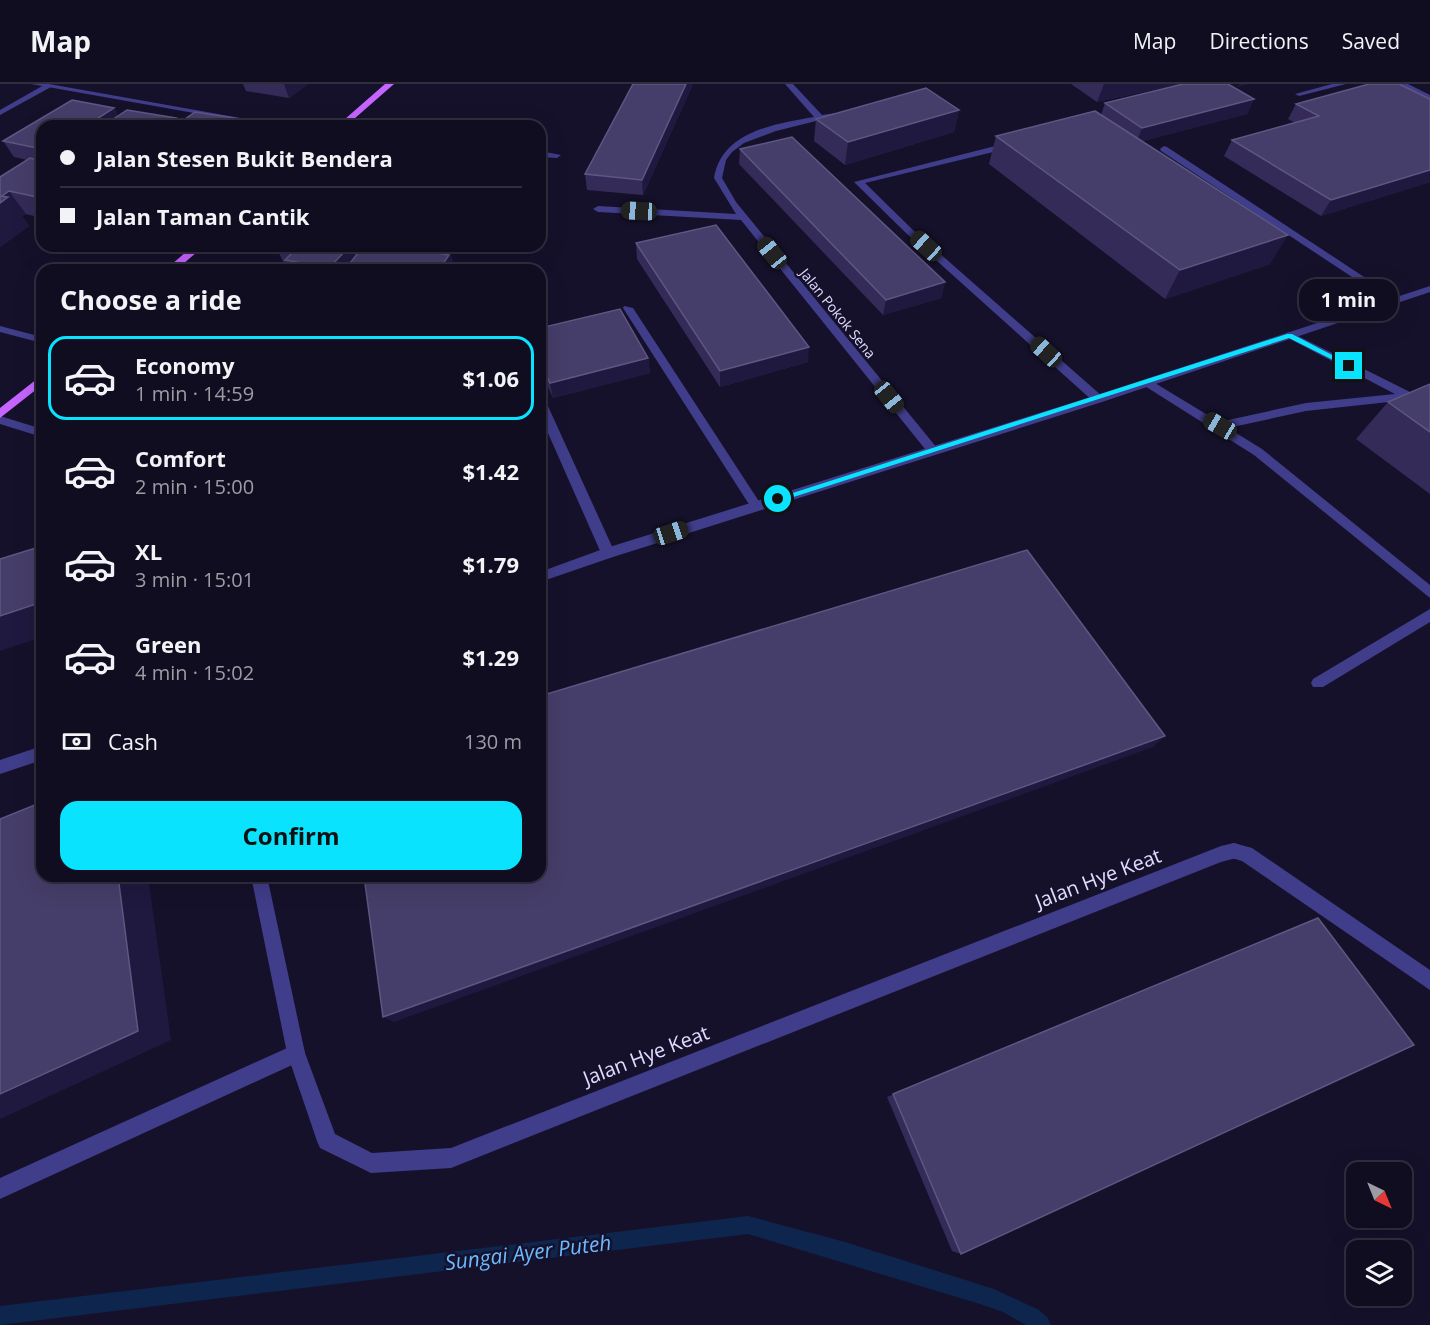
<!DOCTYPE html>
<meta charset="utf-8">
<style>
body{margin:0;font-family:"Open Sans",sans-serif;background:#1e1b2d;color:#f1f3f6;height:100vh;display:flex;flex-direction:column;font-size:22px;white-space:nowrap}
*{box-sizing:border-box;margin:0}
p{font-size:20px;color:#9c9ca5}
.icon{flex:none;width:33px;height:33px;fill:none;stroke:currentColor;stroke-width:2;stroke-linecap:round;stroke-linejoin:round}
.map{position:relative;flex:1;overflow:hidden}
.side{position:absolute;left:36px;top:180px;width:510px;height:618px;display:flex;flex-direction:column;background:#100d20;border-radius:18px;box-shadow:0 6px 24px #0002,0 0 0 2px #302d3e}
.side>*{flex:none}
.banner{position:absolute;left:36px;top:36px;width:510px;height:132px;border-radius:18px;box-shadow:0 6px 24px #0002,0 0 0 2px #302d3e;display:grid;align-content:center;height:132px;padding:0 24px;background:#100d20}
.needle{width:39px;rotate:137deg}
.buttons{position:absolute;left:1346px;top:1078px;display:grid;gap:12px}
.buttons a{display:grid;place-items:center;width:66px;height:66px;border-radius:12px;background:#100d20;box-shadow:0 6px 24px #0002,0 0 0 2px #302d3e;font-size:30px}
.end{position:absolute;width:27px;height:27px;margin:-14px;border:8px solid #0ae3fd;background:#111;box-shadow:0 0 0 3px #111}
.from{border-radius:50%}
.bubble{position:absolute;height:42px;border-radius:18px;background:#100d20;box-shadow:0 6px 24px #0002,0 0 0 2px #302d3e;font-size:20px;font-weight:700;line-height:42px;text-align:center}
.car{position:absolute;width:18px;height:36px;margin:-18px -9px;border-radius:8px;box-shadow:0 0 4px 2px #0007;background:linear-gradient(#222 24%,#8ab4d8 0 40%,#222 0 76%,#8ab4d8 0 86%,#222 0)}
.banner b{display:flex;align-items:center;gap:21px;height:57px;font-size:22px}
.banner b+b{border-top:2px solid #302d3e}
.banner i{width:15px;height:15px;background:#f1f3f6}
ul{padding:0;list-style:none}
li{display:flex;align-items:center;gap:18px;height:84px;margin:0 12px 9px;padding:0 12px;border:3px solid transparent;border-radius:18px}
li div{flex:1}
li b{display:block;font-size:22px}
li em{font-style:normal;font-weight:700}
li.on{border-color:#0ae3fd}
li>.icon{width:54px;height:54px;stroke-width:1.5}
h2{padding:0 24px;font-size:27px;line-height:72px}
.pay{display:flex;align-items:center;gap:15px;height:66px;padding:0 24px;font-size:22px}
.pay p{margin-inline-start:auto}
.button{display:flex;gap:12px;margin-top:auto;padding:12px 24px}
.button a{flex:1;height:69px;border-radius:18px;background:#0ae3fd;color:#111;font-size:24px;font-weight:700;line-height:69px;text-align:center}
header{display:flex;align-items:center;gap:36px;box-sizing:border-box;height:84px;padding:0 30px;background:#100d20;border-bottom:2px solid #302d3e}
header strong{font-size:28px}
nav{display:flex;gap:33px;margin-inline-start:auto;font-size:21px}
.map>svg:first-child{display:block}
</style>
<header>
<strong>Map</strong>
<nav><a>Map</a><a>Directions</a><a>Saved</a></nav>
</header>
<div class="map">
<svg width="1430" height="1241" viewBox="0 0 1430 1241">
<rect width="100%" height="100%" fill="#16112b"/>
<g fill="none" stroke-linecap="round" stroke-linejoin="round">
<!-- stream -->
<path fill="#0e254e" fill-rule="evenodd" d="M748,1132L845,1158L994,1205L1039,1226L1048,1234L1051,1241H1026L1003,1228L980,1220L748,1150L0,1241V1222Z"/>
<!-- service -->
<path fill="#403d8a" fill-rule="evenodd" d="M44,1L51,3L0,31V26Z
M1011,58L1015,61L1014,63L865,99L913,146L1102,312V318H1094L907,150L854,98Z
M540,67L561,71L557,74L540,73Z
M624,222L633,224L760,419V425H752L623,224Z
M0,242L42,253V259L0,248Z
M540,316L547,320L615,469L613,473L608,474L601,469L540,331Z
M0,332L42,345V353L0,340Z
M1234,759L1252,764L1430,886V906L1242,777L1228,773L1226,767L1228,761Z
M296,960L303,962L305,969L303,976L0,1115V1094Z"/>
<!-- minor -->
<path fill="#403d8a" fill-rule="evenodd" d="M31,0H49L286,42H267Z
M785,0H793L822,31L836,29L840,31L776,47L744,59L732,68L726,76L722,94L736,118L937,364V370H929L741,136L598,128L593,125L598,122L736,130L714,94C722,47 775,40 814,33Z
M1332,0H1346L1299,12L1295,10Z
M1398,0H1408L1430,11V16Z
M1164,62L1167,63L1399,216L1390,218L1161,67L1160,65Z
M1290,248L1430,318V327L1407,316L1306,327L1228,344L1262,365L1430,501V514L1254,371L1140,299L1146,295L1150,296L1219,338L1306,319L1395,310L1286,253V249Z
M1430,525V538L1323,603H1313L1311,599L1313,595Z
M1234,759L1240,761L1242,767L1240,773L1221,778L451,1084L371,1089L320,1064L317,1057L287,969L251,792H267L305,969L335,1050L372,1069L451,1064L1221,762Z"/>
<!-- tertiary -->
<path fill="#403d8a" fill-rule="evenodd" d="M1430,202V208L1102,318L613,473L540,498V488L603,465L1094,312Z
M42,662V676L0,690V676Z"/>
<!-- primary -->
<path fill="#c564fe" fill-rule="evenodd" d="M385,0H394L346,42H337Z
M193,162H204L176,186H165Z
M42,291V301L0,334V324Z"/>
</g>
<!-- wall -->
<path fill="#342b59" d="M243,0H308L289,14L246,7Z
M693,0L643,111L587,106L585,90Z
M1071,0H1179L1097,18Z
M1254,15L1247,30L1142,57L1270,180L1165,215L989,80L996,52L1101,31L1105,19Z
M1430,15V98L1321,132L1224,72L1232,56L1295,39L1288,35L1296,20Z
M72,16L114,24L118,32L127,26L176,34L179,39L195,28L247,36L250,42H42V134L26,130L22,132L29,142L0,163V93L27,76L14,73L3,57Z
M959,26L954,48L845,81L814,57L816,35Z
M740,65L945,198L941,214L883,231L739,80Z
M636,159L808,278L720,303L637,175Z
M277,162H448L455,185L454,186H287L276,163Z
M540,244L648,274L650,289L553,314L540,286Z
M1430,300V410L1356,355L1388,318Z
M1318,834L961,1170L952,1167L887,1013Z"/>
<!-- shaded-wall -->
<path fill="#20193f" d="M284,0H308L289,14Z
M686,0H693L643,111L642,96Z
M1104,0H1179L1097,18Z
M1239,0H1249L1237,3Z
M1254,15L1247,30L1136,59L1142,44Z
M114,24L123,40L119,42H86Z
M959,26L954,48L845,81L848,58Z
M176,34L181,42H165Z
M247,36L250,42H239Z
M1430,86V98L1321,132L1331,116Z
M9,107L26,130L22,132L29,142L0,163V114Z
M1288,151L1270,180L1165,215L1180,186Z
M350,162H366V186H330L329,184Z
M438,162H448L455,185L454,186H439L437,169Z
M945,198L941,214L883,231L886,216Z
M809,263L808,278L720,303V287Z
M648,274L650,289L553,314L550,299Z
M42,518V553L0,567V532Z
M1165,652L1153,663L394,938L383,933Z
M118,792H148L171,956L0,1035V1010Z"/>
<!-- building -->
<path fill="#463e6a" stroke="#5e5782" stroke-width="1.5" d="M633,0H686L642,96L585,90Z
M1183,0H1228L1254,15L1142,44L1105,19Z
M1369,0H1399L1430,15V86L1331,116L1232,56L1319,32L1296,20Z
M926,4L959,26L848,58L816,35Z
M72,16L114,24L86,42H42V65L3,57Z
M127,26L176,34L165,42H103Z
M1095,27L1288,151L1180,186L996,52Z
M195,28L247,36L239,42H175Z
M792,53L945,198L886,216L740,65Z
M30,74L42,77V114L9,107L2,112H0V93Z
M0,112L8,113L0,119Z
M716,141L809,263L720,287L636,159Z
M277,162H350L329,184L285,176L294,167L276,163Z
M363,162H442L437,169L449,171L439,186H345Z
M620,225L648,274L550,299L540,277V244Z
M1430,300V348L1388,318Z
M42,462V518L0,532V475Z
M1027,466L1165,652L383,933L364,792H540V612Z
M42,718V792H118L138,947L0,1010V735Z
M1318,834L1414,961L961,1170L893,1010Z"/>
<!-- route -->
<path fill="#0ae3fd" d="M1287,250H1292L1353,282L1347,283L1289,254L781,417L774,415Z"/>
<g text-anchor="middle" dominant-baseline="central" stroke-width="5" stroke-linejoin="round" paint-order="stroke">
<!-- far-street labels -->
<g font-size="14" fill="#e0dcff" stroke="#16112b">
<text transform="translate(838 229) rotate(51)">Jalan Pokok Sena</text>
</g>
<!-- near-street labels -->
<g font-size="20" fill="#e0dcff" stroke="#16112b">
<text transform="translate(1098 794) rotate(-21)">Jalan Hye Keat</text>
<text transform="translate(646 971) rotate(-21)">Jalan Hye Keat</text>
</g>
<!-- near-water labels -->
<g font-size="21" font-style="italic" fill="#6bb9fe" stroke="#16112b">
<text transform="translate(528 1168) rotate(-7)">Sungai Ayer Puteh</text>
</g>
</g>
</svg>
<div class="buttons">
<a><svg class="needle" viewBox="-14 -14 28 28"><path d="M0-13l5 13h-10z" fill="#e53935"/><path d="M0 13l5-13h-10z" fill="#9c9ca5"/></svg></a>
<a><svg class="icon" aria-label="layers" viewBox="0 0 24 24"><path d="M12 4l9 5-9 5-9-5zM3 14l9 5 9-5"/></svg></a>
</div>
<i class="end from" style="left:778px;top:415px"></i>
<i class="end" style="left:1349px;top:282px"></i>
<div class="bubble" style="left:1299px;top:195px;width:99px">1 min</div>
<i class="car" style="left:639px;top:127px;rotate:273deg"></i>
<i class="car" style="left:926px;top:162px;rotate:312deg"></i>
<i class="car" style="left:772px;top:169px;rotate:321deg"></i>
<i class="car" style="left:1046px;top:268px;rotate:312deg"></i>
<i class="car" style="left:889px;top:313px;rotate:141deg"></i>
<i class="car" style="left:1220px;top:342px;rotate:300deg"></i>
<i class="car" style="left:671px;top:449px;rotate:72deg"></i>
<div class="banner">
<b><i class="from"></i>Jalan Stesen Bukit Bendera</b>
<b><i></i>Jalan Taman Cantik</b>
</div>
<section class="side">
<h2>Choose a ride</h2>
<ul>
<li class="on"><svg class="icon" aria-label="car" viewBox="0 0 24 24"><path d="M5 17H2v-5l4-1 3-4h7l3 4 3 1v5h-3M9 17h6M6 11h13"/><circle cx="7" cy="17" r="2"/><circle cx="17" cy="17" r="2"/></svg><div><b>Economy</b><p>1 min · 14:59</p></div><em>$1.06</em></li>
<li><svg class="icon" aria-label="car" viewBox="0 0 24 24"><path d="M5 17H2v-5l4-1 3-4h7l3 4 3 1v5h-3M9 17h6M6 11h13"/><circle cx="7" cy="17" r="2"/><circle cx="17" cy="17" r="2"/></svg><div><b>Comfort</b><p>2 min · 15:00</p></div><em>$1.42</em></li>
<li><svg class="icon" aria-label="car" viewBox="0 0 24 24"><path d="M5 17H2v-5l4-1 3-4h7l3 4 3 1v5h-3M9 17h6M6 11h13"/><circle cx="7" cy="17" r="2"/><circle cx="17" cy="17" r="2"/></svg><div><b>XL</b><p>3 min · 15:01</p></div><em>$1.79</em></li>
<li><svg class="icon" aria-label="car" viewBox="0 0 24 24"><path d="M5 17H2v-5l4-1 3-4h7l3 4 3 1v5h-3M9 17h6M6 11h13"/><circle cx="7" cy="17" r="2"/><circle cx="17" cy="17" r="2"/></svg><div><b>Green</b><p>4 min · 15:02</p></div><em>$1.29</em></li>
</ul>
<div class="pay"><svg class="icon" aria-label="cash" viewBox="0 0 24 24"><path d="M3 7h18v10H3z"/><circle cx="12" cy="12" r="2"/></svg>Cash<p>130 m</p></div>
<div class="button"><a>Confirm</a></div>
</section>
</div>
